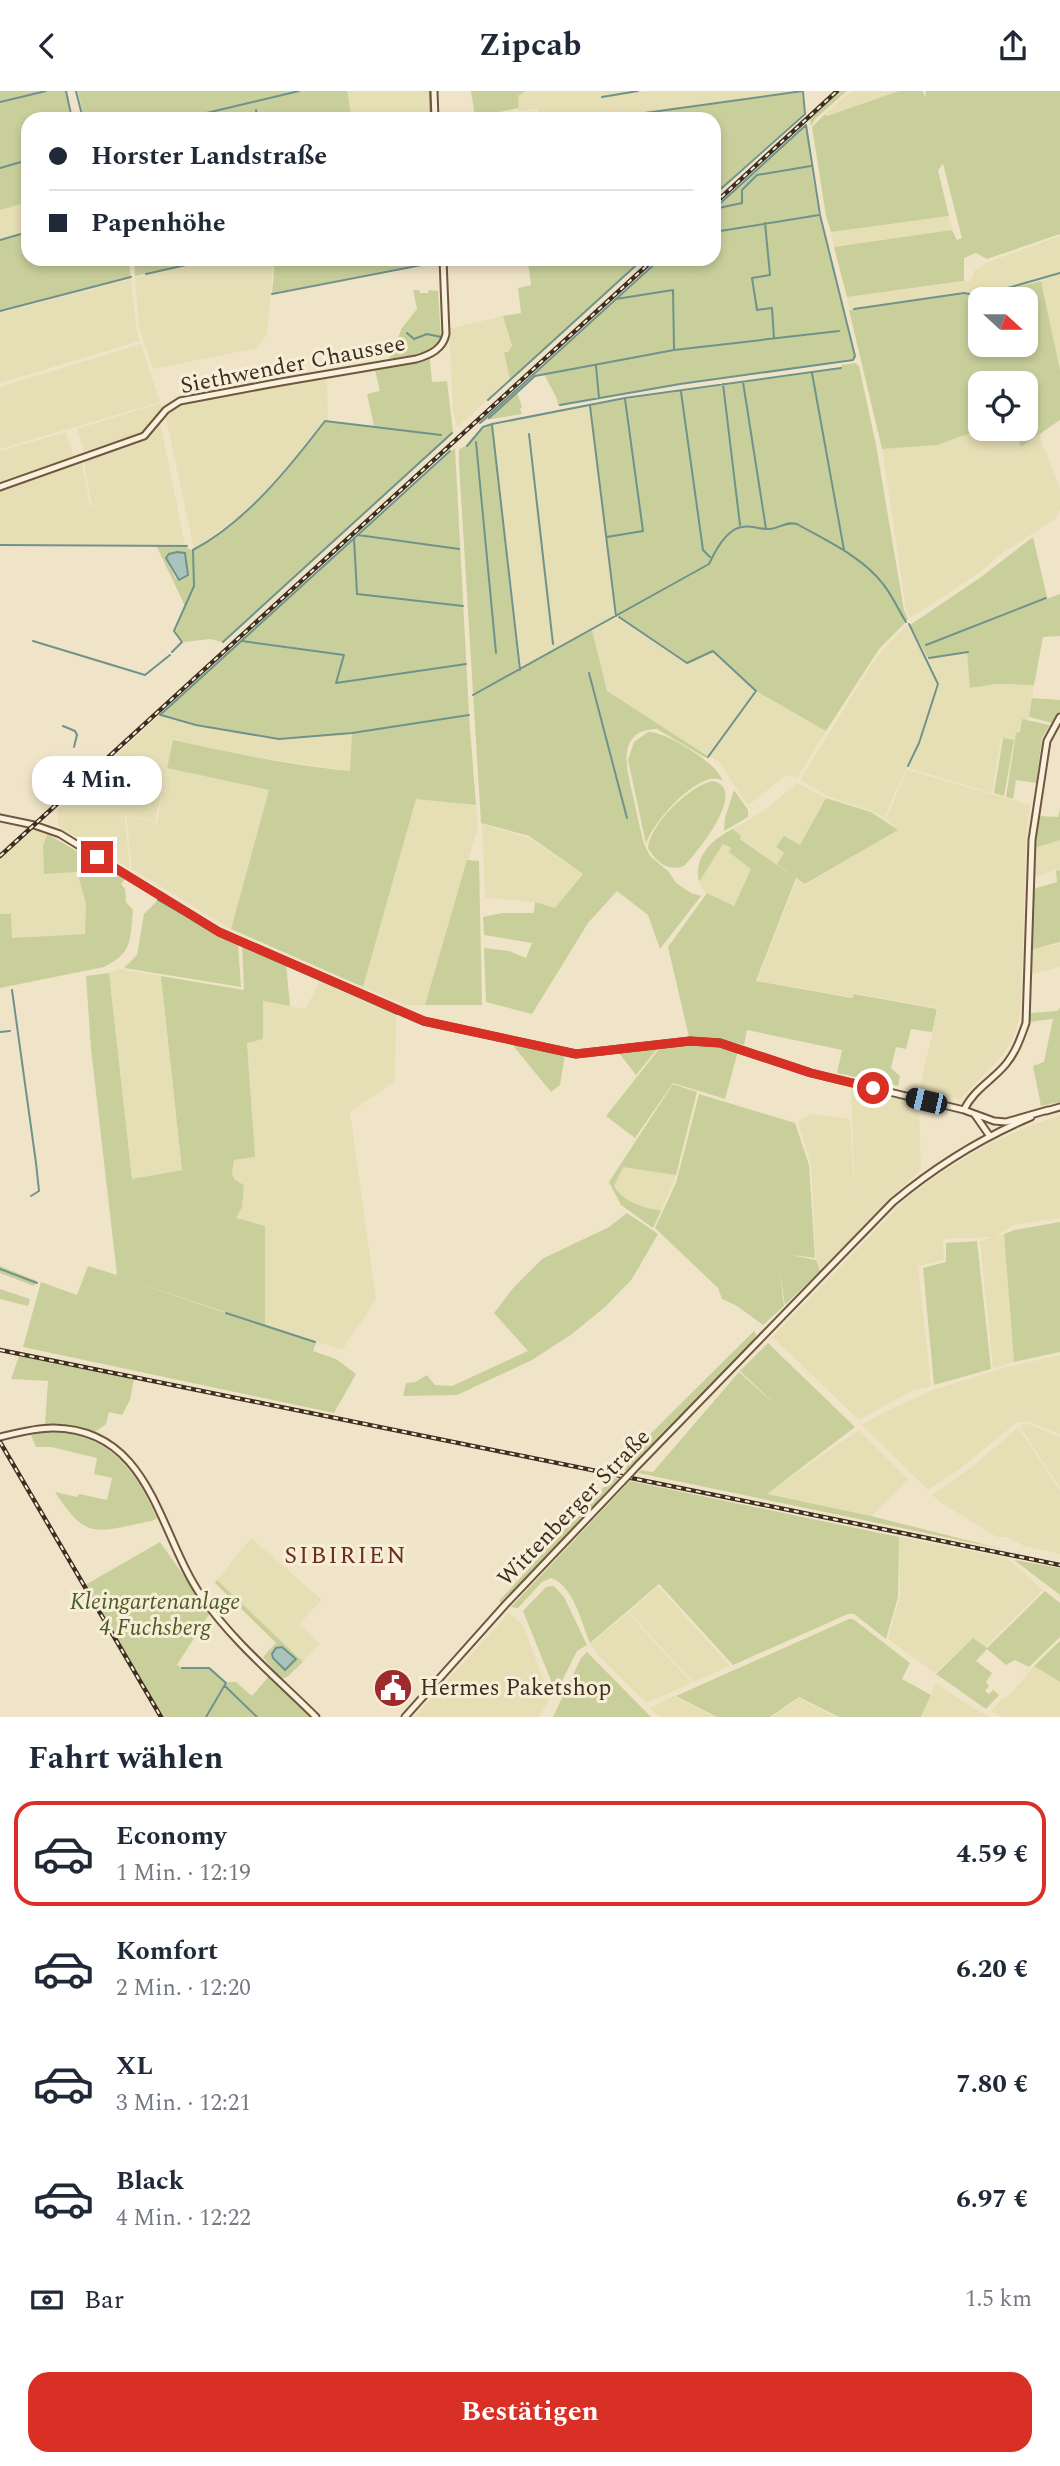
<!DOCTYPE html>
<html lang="de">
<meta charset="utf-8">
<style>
body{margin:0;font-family:Spectral,serif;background:#f2f2f3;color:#1f2937;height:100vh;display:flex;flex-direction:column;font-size:26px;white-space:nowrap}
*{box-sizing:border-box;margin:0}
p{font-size:23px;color:#747a83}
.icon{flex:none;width:38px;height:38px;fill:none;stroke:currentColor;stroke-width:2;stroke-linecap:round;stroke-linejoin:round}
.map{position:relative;height:1626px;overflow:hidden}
.side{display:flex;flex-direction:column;background:#fff;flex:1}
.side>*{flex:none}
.hud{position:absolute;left:21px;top:21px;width:700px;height:154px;border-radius:21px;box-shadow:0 4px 10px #0003;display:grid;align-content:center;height:154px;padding:0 28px;background:#fff}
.needle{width:46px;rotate:111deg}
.buttons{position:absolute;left:968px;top:196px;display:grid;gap:14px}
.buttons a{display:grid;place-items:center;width:70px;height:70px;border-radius:14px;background:#fff;box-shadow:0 4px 10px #0003;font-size:35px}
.end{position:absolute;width:32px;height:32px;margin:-16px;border:9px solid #d93025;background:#fff;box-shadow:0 0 0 4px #fff}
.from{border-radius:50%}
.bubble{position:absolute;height:49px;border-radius:21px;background:#fff;box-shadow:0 4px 10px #0003;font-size:23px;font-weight:700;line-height:49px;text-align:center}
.car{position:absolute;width:21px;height:42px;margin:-21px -10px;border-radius:9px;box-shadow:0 0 5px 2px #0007;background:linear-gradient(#222 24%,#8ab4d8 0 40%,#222 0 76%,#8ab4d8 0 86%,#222 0)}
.hud b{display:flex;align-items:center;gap:24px;height:66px;font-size:26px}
.hud b+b{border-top:2px solid #e0e1e3}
.hud i{width:18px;height:18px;background:#1f2937}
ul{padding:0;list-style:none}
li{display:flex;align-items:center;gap:21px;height:105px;margin:0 14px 10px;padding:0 14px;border:4px solid transparent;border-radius:21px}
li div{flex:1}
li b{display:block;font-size:26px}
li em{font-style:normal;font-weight:700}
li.current{border-color:#d93025}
li>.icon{width:63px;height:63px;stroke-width:1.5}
h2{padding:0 28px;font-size:32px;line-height:84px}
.pay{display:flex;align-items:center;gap:18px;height:77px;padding:0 28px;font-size:26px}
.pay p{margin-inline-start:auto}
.cta{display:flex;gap:14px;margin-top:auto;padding:14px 28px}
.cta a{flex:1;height:80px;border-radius:21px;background:#d93025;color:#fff;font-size:28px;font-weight:700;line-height:80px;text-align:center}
header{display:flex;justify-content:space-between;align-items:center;height:91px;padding:0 28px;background:#fff;font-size:32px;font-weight:700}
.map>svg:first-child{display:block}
</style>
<header><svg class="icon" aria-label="back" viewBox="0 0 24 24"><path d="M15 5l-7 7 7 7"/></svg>Zipcab<svg class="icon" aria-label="share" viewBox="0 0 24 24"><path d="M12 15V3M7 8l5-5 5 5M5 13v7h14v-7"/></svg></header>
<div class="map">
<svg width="1060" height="1626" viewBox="0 0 1060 1626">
<rect width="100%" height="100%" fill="#f0e4c8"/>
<!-- farmland -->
<path fill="#e6deb5" d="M347,0H429L430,28H352Z
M526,0H635L601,6H604L645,0H802L598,28H538V17L519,20L518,5Z
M851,0H899L826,25L825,23Z
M28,111V141L0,148V119Z
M949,125L952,139L834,156L831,141Z
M1060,145V181L1051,184L980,205L965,201L849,218L847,206L971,190L974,180L988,171Z
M222,168H274L267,243L257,257L153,278L139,236L135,187Z
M1060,183V279L1041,190Z
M131,188L136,236L140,250L0,292V222Z
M503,225L512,255L508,261L504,262L510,289L457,336L453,319L449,238Z
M141,253L160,311L0,358V296Z
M327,287L328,330H325L269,399L237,427L194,458L166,327L173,319L186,313Z
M161,312L162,318L160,323L142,344L85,364L77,338Z
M589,314L616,525L686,572L712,561L755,600L826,640L797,687L790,684L784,686L750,713L746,712L719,671L607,600L591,539L520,578L492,334Z
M160,331L185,454L0,453V400L82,372L90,416H92L84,371L144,349Z
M982,338H1015L1021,356L1039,344L1060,398V419L1055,428L1001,463L979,482L910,527L906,518L882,358L937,354Z
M66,341L74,367L0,393V360Z
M907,534L927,570L937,593L918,651L884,727L872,720L829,706L800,689L868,579L881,561Z
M967,562L971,597L996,593L1018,594L1019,592L1034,594L1028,630L1022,628L1020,642H1016L1015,650L1001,647L992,702L909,677L920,652L939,593L929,568Z
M160,624L196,634L279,649L352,642L350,680L240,664L173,649L155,731L124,722L130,777L58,735V718Z
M167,677L269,699L231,838L132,778L126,723L157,733Z
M907,679L1030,714L1026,748L1021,913L1018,932L1012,949L1002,965L960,1008L919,1000L938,917L854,902L852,906L757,890L797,788L805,794L898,739L886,728Z
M797,692L826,707L800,755L784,746L776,756L784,762L777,773L740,747L741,745L733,738L765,719Z
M416,707L476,714L478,736L425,914H406L363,896Z
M482,733L529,747L582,783L555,817L535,811L485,807Z
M32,736L44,739L46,745L43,755L44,782L77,781L86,813L85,843L12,847L11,823H0V767Z
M1060,749V778L1033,786L1034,757Z
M723,753L731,758L730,761L752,778L734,815L705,801L699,791Z
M1060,853V876L1031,883V859Z
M119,878L161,885L182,1079L132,1088L109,882Z
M320,889L396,923L395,990L350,1021L376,1209L342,1259L265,1234V1135L237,1129L236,1126L242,1116L244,1094L235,1089L232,1083L234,1069L255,1066L247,951L262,910L306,918Z
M851,994L919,1012L921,1079L891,1106L820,1180L816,1169L811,1074L798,1031L810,1023L850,1028L855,1113Z
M1060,1024V1127L1014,1134L994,1146L943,1148L944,1169L918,1175L931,1295L913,1299L859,1329L772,1246L909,1105L946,1079L985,1055L1027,1036Z
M623,1075L676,1084L661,1120L633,1113L621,1107L614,1095Z
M1004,1143L1014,1271L993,1277L980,1150Z
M1060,1264V1343L1028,1330L1016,1332L961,1377L928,1399L862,1334L875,1326L932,1299L1011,1275Z
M1028,1333L1060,1346V1397L1019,1334Z
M1018,1336L1060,1400V1463L1024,1455L1008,1446H997L943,1413L932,1404L976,1373Z
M859,1339L909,1389L871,1425L766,1403Z
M899,1446L1007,1467L1043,1499L985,1556L973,1547L935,1582L888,1548L900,1505Z
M251,1447L322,1509L299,1533L320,1553L303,1571L217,1489Z
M658,1495L730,1575L693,1591L629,1521Z
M509,1522L523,1534L550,1607L539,1626H414Z
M628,1522L692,1592L646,1612L598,1564L590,1553Z
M1034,1575L1060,1591V1626H1001L991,1620L1003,1607L1010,1604Z
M936,1592L970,1615L990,1626H922Z
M674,1605L715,1626H659L650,1617Z
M799,1607L836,1626H772Z"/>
<!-- green -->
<path fill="#c9cf9b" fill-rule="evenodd" d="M0,0H65L72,28H28V111L0,119Z
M78,0H347L352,28H84Z
M471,0H526L518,5L519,17L475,26Z
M840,0H847L816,27L811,35L810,27Z
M899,0H923L925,7L926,0H1060V143L987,168L976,162L964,167V190L847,206L834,156L952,139L957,149L962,147L943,73L938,79L949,125L831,141L826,125L812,36L825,23L827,25Z
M802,1L804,22L714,103V28H604Z
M806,35L811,75L793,78L811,76L819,124L855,265L852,268L680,293L558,314L557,308L544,283L534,284L515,302L517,301L522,316L520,318L522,323L486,329L479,333L660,168H714V119Z
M28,142V168H128L131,186L0,220V149Z
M134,168H210L135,185Z
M275,168H436V170L272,202Z
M544,168H642L510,289L504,261H508L512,255L503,225L521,222L518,197L531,194L528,171Z
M1041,190L1060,279V329L1021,356L1015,338H1026V292H980V338H982L937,354L882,358L849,219L964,202L980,205ZM980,208H1026V254H980Z
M413,199H419L420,202H428L429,199L438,200L441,246L437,245L440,247C430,265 408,264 389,268L402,237L417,218Z
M430,268L432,291L447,290L453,341L446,349L222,551L210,548L184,551L175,543L185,515L157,456H186L192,459L193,466V459C246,432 290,377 325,331L374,335L367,303L380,300L375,279ZM186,466L188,484L176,488L166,468Z
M856,272L859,275L876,354L904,519L908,528L906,530L895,512L906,531L879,558L826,640L756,600L713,560L687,571L617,524L606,447L621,444L606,446L590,314L625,308L628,331L626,308L840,278L842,274Z
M492,334L519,579L592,539L607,600L708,665L706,667L657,638C613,639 628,682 634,709C637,723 640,738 644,753L650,765L669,781L676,792L691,802L701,805L660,858L648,824L617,800L588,832L532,923L486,911L484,857L509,860L526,867L532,852L484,844L483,826L502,822H534L535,811L555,817L583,783L529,745L481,732L459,373V358C474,353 476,338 492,334Z
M455,357L469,623L392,636L469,625L476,714L416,708L363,896L231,838L269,699L167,677L173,649C231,662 290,674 350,680L352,642L279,647L197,633L161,623Z
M1033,446L1047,506L1006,523L1060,503V545L1043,546L1034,594L996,593L970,597L967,561L928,567L910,534L981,486Z
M1032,607L1060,609V621L1052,632L1029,626Z
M1022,628L1050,634L1042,647L1036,692L1016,689L1013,708L1006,706L1016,642L1020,641Z
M648,641C664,640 701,664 713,676C717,679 720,685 723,689C718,688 712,687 707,689C686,695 652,733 646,753L628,669L634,651Z
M1003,647L1014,649L1004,705L994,702Z
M713,690C749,698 697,762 684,775C668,781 656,771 648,757C650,733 690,694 713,690Z
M734,699L748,719V726L724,740L725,727Z
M826,707L871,721L898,739L805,793L796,787L756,890L852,907L854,903L937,918L932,941L911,938L906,958L896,956L891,977L900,985L898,995L837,982L842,959L747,939L744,954L718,948L689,946L668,856L707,802L734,815L751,778L729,761L731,757L723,753L699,791C694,765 711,749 733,738L741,745L740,748L793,785L777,773L784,762L776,756L784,745L800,754Z
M1060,719V749L1034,757L1038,725L1058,726Z
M47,743L125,788L121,793L125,798L126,811L133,819C130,848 133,862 104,876L0,897V823H11L12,847L85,843L86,813L77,781L44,783L43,755Z
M467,769L479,770L482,914H425Z
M1060,779V851L1031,859L1033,798L1057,791L1056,780Z
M158,809L238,852L241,896L124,877L137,864L144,823Z
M242,853L286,873L290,915L263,910V948L247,952L255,1066L234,1069L232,1083L235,1089L244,1094L242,1116L236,1127L265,1135V1234L122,1187L316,1252L313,1260L336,1268L356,1283L334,1322L23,1256L41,1191L77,1204L88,1175L117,1184L91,958L86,885L109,882L132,1088L182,1079L161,885L244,899Z
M1060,917V1011L1041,1015L1033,975L1044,971L1053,928L1029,931L1030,922L1057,920Z
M511,952L565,963L560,994L551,1001Z
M683,953L719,955L738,960L725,1008L673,992L635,1047L606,1025L659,958Z
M658,957L636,984L619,962H620Z
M673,993L697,1001L676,1084L623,1076L614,1095C625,1113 641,1115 661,1120L653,1137L621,1114L609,1091Z
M699,1003L795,1032L809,1074L815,1167L791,1164L816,1169L820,1180L785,1214L780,1182L784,1215L763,1234L737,1215L722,1208L718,1197L655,1137L676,1092Z
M627,1122L658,1143L632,1188L605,1216L572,1243L532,1269L457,1304L403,1305L406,1292L415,1291L427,1284L435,1294L452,1295L528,1260L494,1222L514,1196L542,1168L609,1136Z
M1060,1131V1261L1014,1271L1004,1143L1014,1139Z
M977,1150L991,1278L934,1294L923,1177L946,1171V1152Z
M0,1175L37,1190L34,1195L0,1182Z
M0,1198L30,1208L28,1215L0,1208Z
M754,1240L756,1243L755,1248L628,1380L616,1377Z
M768,1252L855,1336L767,1403L871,1425L1002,1458L638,1382L641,1379L653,1381L739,1281L782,1320L740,1280Z
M19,1265L134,1288L130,1309L122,1324L109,1321L106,1333L94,1342L68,1334L45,1333L48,1290L11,1288Z
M44,1341C107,1341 133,1374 157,1427L152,1430C97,1440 88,1452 55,1401L77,1406L79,1403L107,1409L112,1387L94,1383L97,1367L51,1356H36L31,1344Z
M612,1387L620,1388L503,1513L499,1510Z
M630,1390L899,1446L898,1506L886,1548L854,1523H848L733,1574L659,1493L590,1552C581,1531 574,1495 551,1487L542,1491L518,1517L511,1516Z
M160,1451L210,1522L177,1574L182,1577L210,1576L226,1591L205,1626H163L85,1494Z
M1014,1469L1060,1477V1504Z
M217,1489L303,1571L287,1586L281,1588L263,1566L276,1552L215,1492Z
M554,1495L564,1506L587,1554L577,1560L556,1602L523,1520L546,1496Z
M1045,1500L1060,1512V1546L1029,1576L1015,1569L1006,1574L987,1558L976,1570L992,1582L986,1591L989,1595L985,1600L989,1603L993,1599L999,1604L986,1618L936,1583L973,1547L987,1557Z
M849,1528H853L910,1572L902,1588L931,1604L921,1626H839L799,1606L770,1626H717L676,1605Z
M1060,1550V1591L1034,1575Z
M587,1561L651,1626H553L581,1567Z
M270,1584L310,1626H258L225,1595L228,1591H236L252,1605Z
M225,1596L256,1626H206Z"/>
<!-- water -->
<path fill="#a9c4bc" stroke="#6f938a" stroke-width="2" d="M177,461L185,462L188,484L179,489L166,467L169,463Z
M282,1556L296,1568L285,1579L273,1567L272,1563L276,1557Z"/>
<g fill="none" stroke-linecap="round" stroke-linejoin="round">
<!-- stream -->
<path stroke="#6f938a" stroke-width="2" d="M66,0L72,28
M76,0L83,28
M430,0L431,28
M602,6L638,0
M0,11L46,0
M256,19L257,28
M181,28L299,0
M601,28L803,0
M0,77L28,69
M714,104L805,23L803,1
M714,118L806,34
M714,118L742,112V99L757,84L811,75
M765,132L770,184L752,187L757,219L772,217L774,248
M714,141L819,124
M0,149L28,141
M146,183L213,168
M272,203L437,171V168
M616,208L673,199L674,258
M854,218L964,202L980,205L1060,182
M0,220L131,186
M407,242L414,248L427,243L441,246
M596,275L599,307
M812,282L844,459
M743,291L766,438
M723,293L740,434
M681,301L703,459L710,466
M488,309L643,168
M560,314L680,293L853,269L855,265L820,124L806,34
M590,315L616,525
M489,327L535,285L674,259L839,240
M480,332L660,168
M492,334L520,579
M529,343L553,553
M476,351L496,562
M467,355L483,336L492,333L625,307L841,277
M358,444L459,458
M607,446L643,440L625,308
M354,447L357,503L463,515
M0,454L187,455
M619,526L687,572L713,560L756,600L708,666
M33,550L145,584L170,564
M242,550L344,564L336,592L466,573
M223,551L452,342
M926,554L1046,507
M172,561L182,551L174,540L194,495L193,459C246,431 289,377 325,330L441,344
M929,567L968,561
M589,582L627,727
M473,604L709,473C715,460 726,438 742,436C751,434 761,439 770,438C780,437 786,430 797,433C825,449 863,466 883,493C892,504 898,518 906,531
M160,624L450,360
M161,624L196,634L279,648L352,642L469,624
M63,635L75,640L77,644L74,656
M908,675L919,652L938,593L909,533
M158,809L206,836
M331,893L397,923
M12,899L36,1072L39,1100L31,1105
M0,941L10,940
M0,1178L37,1192
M226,1222L315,1251
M182,1577H209L226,1592L206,1626
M225,1595L257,1626"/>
<!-- secondary casing -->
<g stroke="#6f573f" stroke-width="9">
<path id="secondary" d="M434,0L435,28
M0,396L144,345L166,319L180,310L281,291L416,268C430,264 443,258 446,243L443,168
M0,727L34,734L60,743L219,841L423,930L576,963L690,950L720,952L811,982L964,1019L994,1030L1006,1031L1048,1019
M964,1019C973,999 993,989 1006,973C1016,961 1021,946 1026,932L1032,749L1047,650L1060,626
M1046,1020L1060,1016
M975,1024L989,1044
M0,1346C17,1342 35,1337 53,1337C152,1338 158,1443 202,1506C233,1551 278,1588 316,1626
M638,1374L893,1111C936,1075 979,1048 1031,1026
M405,1626L505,1514L622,1391"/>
</g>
<!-- secondary -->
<use href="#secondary" stroke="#faf1dc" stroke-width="5"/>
<!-- rail casing -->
<g stroke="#3d2e20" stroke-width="4.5">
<path id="rail" d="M714,113L837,0
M0,765L654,168
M0,1259L1060,1474
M0,1351L161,1626"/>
</g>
<!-- rail -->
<use href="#rail" stroke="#f7eed8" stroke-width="2" stroke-dasharray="5" stroke-linecap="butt"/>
<!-- secondary-bridge casing -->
<g stroke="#6f573f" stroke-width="9" stroke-linecap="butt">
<path id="secondary-bridge" d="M622,1391L638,1374"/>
</g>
<!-- secondary-bridge -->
<use href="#secondary-bridge" stroke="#faf1dc" stroke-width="5"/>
</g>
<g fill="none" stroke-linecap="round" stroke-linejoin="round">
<!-- route -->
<path stroke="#d93025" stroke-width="9" d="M97,766L219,841L424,930L576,963L690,950L720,952L811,982L873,997"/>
</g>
<!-- icons -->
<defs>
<g id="civic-disc" transform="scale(2.0125)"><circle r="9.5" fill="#9e2a2b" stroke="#f7eed8"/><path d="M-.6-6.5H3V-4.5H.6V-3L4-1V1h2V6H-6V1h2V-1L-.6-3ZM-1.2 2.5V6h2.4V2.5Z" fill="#fff"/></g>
</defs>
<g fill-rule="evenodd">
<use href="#civic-disc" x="393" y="1597"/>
</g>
<g text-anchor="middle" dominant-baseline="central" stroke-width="6" stroke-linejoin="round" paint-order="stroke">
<!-- street labels -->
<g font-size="23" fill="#3d2e20" stroke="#f7eed8">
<text transform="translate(293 274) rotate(-11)">Siethwender Chaussee</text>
<text transform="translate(574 1417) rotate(-46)">Wittenberger Straße</text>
</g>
<!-- park labels -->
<g font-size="23" font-style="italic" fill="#4d5a26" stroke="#f7eed8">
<text x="155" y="1511">Kleingartenanlage<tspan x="155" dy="26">4 Fuchsberg</tspan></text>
</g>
<!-- poi labels -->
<g font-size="23" fill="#3d2e20" stroke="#f7eed8" text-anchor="start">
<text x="420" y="1597">Hermes Paketshop</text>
</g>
<!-- neighbourhood labels -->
<g font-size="24" letter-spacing="2" fill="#6b2e1e" stroke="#f7eed8">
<text x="346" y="1465">SIBIRIEN</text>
</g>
</g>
</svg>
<div class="buttons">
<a><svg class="needle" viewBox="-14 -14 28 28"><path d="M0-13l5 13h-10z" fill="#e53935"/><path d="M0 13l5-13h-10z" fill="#747a83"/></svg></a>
<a><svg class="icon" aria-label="locate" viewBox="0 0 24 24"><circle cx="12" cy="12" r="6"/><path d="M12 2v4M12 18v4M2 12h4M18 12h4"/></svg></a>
</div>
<i class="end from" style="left:873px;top:997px"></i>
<i class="end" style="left:97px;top:766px"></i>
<div class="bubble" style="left:32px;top:665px;width:130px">4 Min.</div>
<i class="car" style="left:926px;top:1010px;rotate:283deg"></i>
<div class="hud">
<b><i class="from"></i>Horster Landstraße</b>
<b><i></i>Papenhöhe</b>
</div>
</div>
<section class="side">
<h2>Fahrt wählen</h2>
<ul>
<li class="current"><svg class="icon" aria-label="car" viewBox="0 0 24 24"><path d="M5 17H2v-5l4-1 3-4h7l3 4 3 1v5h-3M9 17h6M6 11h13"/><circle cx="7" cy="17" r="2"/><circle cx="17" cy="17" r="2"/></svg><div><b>Economy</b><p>1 Min. · 12:19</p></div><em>4.59 €</em></li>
<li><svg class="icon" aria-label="car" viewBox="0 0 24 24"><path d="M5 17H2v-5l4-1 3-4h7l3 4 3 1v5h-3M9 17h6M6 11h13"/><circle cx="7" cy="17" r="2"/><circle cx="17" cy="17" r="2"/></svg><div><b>Komfort</b><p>2 Min. · 12:20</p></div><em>6.20 €</em></li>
<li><svg class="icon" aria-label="car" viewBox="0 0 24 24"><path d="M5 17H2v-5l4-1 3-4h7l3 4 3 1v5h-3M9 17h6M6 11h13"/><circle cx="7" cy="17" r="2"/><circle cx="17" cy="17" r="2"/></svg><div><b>XL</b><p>3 Min. · 12:21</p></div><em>7.80 €</em></li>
<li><svg class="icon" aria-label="car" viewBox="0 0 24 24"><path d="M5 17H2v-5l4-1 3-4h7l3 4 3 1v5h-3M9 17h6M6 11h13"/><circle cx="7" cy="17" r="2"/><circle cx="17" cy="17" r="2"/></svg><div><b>Black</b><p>4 Min. · 12:22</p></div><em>6.97 €</em></li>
</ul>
<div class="pay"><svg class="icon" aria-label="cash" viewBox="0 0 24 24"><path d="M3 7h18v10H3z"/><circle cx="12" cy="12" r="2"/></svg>Bar<p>1.5 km</p></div>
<div class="cta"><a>Bestätigen</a></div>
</section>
